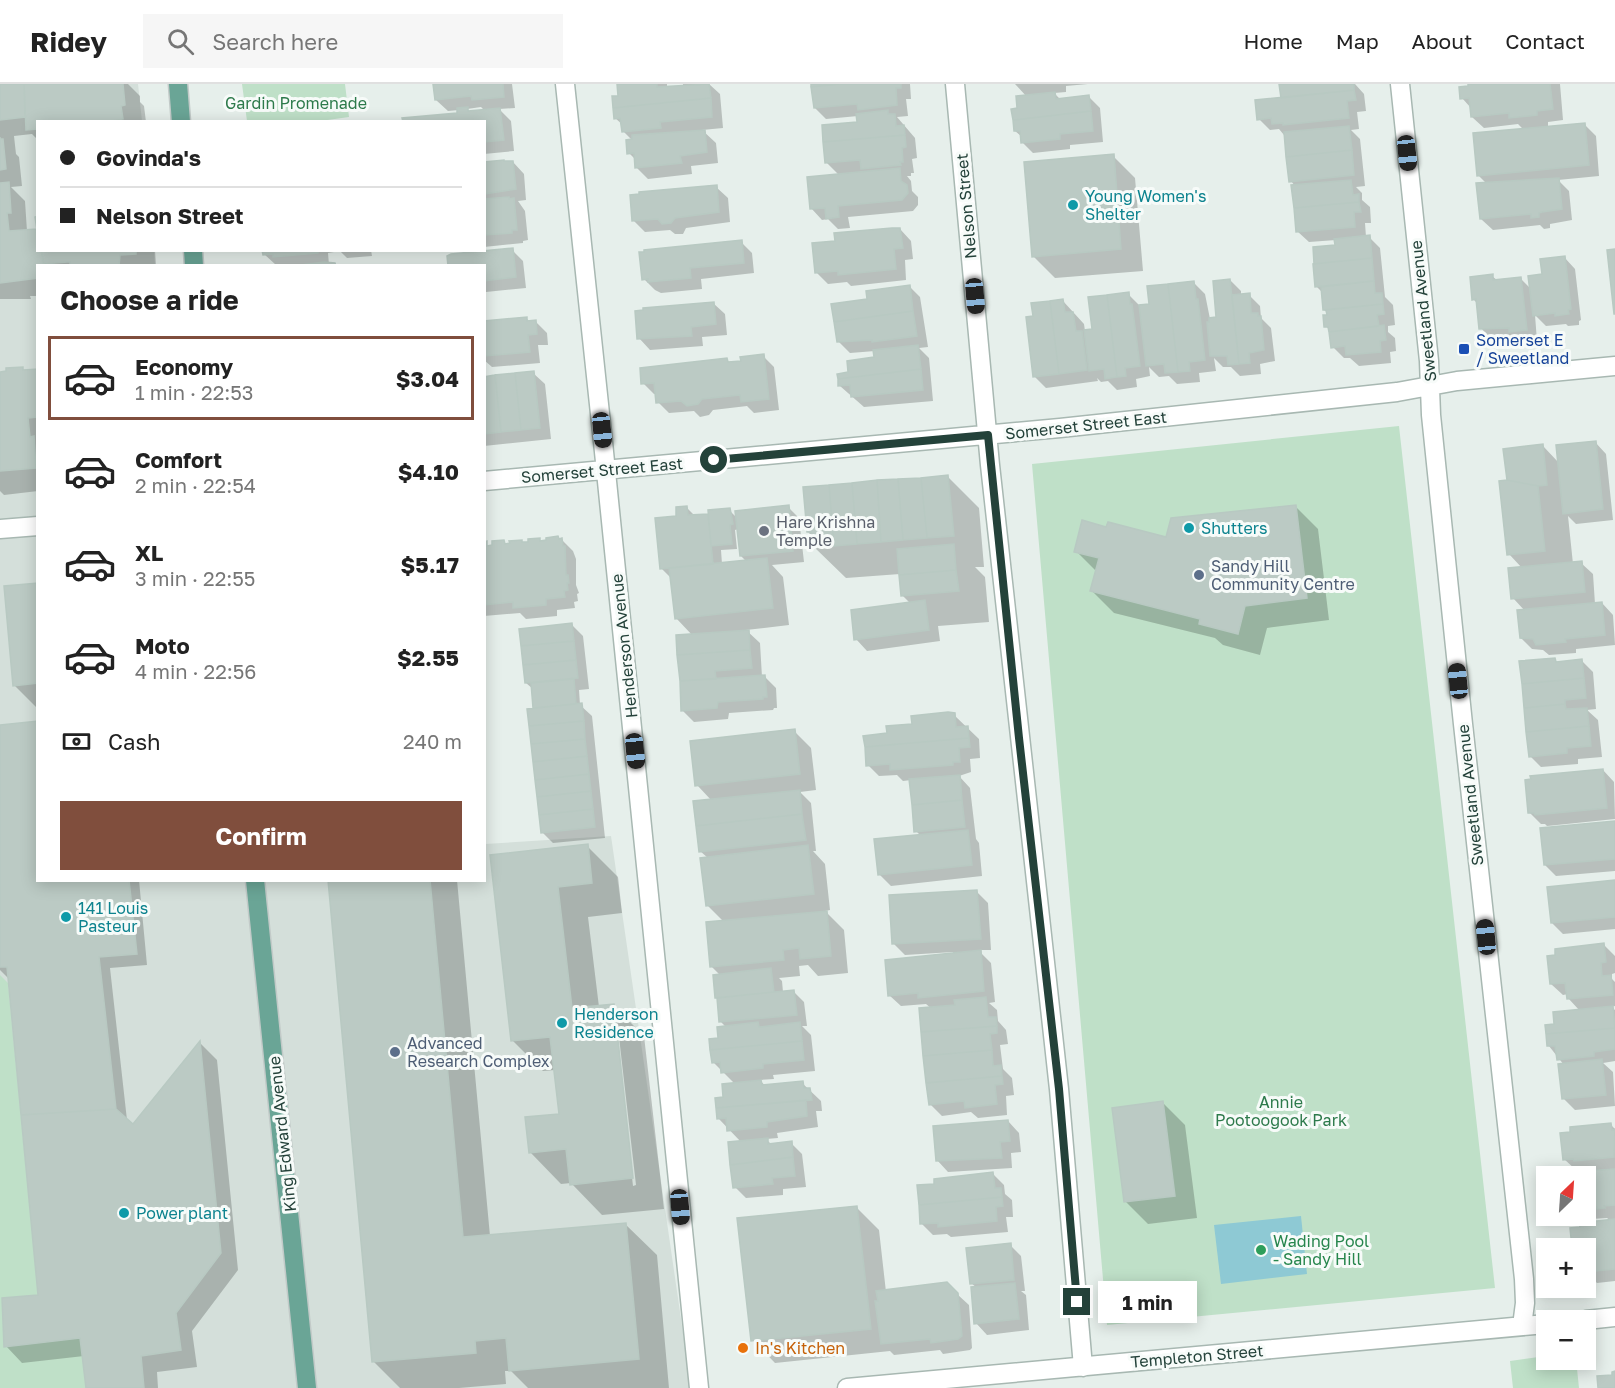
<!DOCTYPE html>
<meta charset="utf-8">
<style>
body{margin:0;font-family:"Golos Text",sans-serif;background:#f6f6f6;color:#222;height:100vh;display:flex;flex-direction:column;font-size:22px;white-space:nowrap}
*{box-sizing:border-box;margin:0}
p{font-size:20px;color:#767676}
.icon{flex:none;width:33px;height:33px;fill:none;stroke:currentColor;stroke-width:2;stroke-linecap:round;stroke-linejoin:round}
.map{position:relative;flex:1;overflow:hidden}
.panel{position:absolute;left:36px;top:180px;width:450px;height:618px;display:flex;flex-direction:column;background:#fff;border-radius:0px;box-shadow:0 3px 15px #0003}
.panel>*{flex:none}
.guide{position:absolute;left:36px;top:36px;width:450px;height:132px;border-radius:0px;box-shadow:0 3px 15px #0003;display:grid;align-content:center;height:132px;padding:0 24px;background:#fff}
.needle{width:39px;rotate:25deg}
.buttons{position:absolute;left:1536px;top:1082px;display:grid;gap:12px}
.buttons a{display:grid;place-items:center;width:60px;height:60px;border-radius:0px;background:#fff;box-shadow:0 3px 15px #0003;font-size:30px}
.end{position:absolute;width:27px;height:27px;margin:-14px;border:8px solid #24423a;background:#fff;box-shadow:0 0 0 3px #fff}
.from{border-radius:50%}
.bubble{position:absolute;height:42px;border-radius:0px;background:#fff;box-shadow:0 3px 15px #0003;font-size:20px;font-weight:700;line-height:42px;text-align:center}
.car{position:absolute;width:18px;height:36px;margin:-18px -9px;border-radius:8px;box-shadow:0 0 4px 2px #0007;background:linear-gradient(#222 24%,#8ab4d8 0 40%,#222 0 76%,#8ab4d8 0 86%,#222 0)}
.guide b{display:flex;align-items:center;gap:21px;height:57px;font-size:22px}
.guide b+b{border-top:2px solid #e0e0e0}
.guide i{width:15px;height:15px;background:#222}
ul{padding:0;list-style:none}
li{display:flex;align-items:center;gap:18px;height:84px;margin:0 12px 9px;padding:0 12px;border:3px solid transparent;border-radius:0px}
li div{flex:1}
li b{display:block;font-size:22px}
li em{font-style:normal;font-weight:700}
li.current{border-color:#804e3d}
li>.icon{width:54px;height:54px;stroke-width:1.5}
h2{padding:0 24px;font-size:27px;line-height:72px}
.pay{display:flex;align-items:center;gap:15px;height:66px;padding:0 24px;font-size:22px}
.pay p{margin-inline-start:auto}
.cta{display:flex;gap:12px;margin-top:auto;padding:12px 24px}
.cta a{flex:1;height:69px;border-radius:0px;background:#804e3d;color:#fff;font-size:24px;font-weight:700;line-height:69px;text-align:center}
header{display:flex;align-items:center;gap:36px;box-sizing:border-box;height:84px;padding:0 30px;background:#fff;border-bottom:2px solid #e0e0e0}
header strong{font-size:28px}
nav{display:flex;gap:33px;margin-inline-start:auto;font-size:21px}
.search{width:420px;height:54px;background:#f6f6f6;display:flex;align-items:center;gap:15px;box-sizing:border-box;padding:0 21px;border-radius:0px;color:#767676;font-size:22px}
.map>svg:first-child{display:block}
</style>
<header>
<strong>Ridey</strong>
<div class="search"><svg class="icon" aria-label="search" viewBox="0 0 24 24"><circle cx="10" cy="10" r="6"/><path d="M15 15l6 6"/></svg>Search here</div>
<nav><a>Home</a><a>Map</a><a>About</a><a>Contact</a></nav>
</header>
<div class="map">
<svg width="1615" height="1304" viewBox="0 0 1615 1304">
<rect width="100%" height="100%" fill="#e6efeb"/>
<!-- built -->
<path fill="#d4dfda" d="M0,0H138L142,37L38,38V166L154,167L155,181L38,182V796H484L485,760L611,752L691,1304H0Z"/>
<!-- green -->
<path fill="#bfe0c8" d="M242,0H345L349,33L313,38L247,37Z
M1399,342L1495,1204L1107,1241L1032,380Z
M0,891L8,899L38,1211L80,1254L87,1304H0Z
M1546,1272V1275H1576L1579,1304H1513L1510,1277Z"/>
<!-- water -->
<path fill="#8ec9d4" d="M1301,1132L1307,1190L1221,1200L1214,1141Z"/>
<!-- shadow -->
<path fill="#0003" fill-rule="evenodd" d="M0,0H128L140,12V18L144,22L146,38H38V56L32,50L14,52L16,70L19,73L22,102L11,103L25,117L27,147L35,146L38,149V166H155L156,182H38V212H30L31,215H0Z
M435,0H512L515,24L499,25L511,37L514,67L484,70V38L459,30V26L448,27L436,16ZM481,23L485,27L471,29L467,25Z
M619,0H667V3L683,2V0H709L720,10L723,44L702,46L716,59L718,79L691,82L692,90L648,95L636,83V76L629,69L632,56L623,47V41L615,34L620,13Z
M813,0H910L911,15H906L908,32L897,33L915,54L917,74L912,75L914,89H911V92H907L911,97L912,107L918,113V121L913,127L848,133L850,144L838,145L828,135L822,136L811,124L839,91L826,78L859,39L858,32L826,35L815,24Z
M1015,0H1088L1066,2V8L1054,9L1061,16L1089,13L1100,24L1103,58L1070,61V65L1033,69L1022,58V53L1015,47L1019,26L1027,13Z
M1281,0H1355L1364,10L1366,27L1357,28L1359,45L1351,46L1360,55L1365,102L1356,103L1362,109V116L1370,123L1371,139H1365L1366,153H1369L1380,164L1385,213L1393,221L1395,241L1388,242V248L1395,254L1396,267L1390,268L1391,279L1359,282L1350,274H1344L1333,263L1330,246L1326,242L1328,229L1324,226L1323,209L1317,203L1336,163V156L1309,158L1297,147L1295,102L1291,97L1284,51L1279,45L1270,46L1259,35L1283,15Z
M1470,0H1560L1563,36L1548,38V44L1584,40L1596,52L1599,92L1558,96L1569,107L1572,136L1550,140V144L1544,145L1540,141L1493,146L1481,135L1487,100L1478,91L1524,46L1518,40L1484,44L1472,33L1471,24L1462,14L1470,4Z
M1113,72L1135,94L1143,187L1055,194L1033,172Z
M513,78L524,90L526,116L518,117L525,127L528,156L523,157V159L484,163V79Z
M716,103L728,114L730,138L686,144L683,150H675L670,146L645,148L633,136Z
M900,145L911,157L913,175L905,176L906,196L851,202L847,198L828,200L817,189L836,158Z
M741,158L752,169L754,189L701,195L702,205L661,209L655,206L644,195Z
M264,166H371L372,172L347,174L340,167L328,169L329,181L336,182L276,181L264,170Z
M512,166L523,177L526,204L486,208L484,206V182Z
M1564,173L1575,185L1581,236L1579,237V241L1568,242L1566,240L1546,242L1535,231L1537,257L1522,258L1518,254L1492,256L1481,244L1478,220L1473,215L1492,192L1498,197L1521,195L1531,205Z
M1230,196L1241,207V212L1249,211L1260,222L1261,234L1271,244L1275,277L1260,280L1261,290L1240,292L1231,283H1223L1214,274L1216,287L1199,289L1200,298L1177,300L1169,292L1159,293L1149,283L1150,292L1136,295L1137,303L1117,306L1108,297L1101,298L1097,294L1098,297L1046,304L1035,293L1034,234L1063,217L1084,240L1085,247L1094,246L1128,210L1139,221H1151L1193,198L1205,210L1210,235H1217Z
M909,202L920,213L928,263L919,264L929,274L933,317L864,323L840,302L850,290L876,274L875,267L850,269L838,257L869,216Z
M713,219L725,230L727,251L702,253L703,262L650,266L639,254Z
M526,234L530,238L535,237L547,249L548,261H538L540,279L492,283L484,276V239Z
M763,272L774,283L779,326L754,329L747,322L713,326L709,331L700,333L694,327L669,329L658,318L657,310H654L643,299L726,276L730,279Z
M22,285L25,288L38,286V407L4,411L0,407V289Z
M533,289L545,300L551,355L484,362V294Z
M1595,358L1606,370L1613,436L1576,440L1568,432L1573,480L1581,479L1593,490L1595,520L1602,519L1613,531L1615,561L1576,565V569L1549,571L1543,566L1532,565L1521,554L1525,527L1513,514L1522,484L1509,470V397L1543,362L1559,379Z
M948,393L979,424L984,483H975L985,493L989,538L938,542L940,557L867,567L856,555L911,520L902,511L900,490L846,494L814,463L813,453L808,448Z
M788,423L799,434L804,478L772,481L783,493L789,541L746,546L760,559L762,593H765L776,604L777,624H774L773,626L729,629L728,635L694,638L683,627L693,552L676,534L671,494L661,484L678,434L687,424L695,432L707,431L710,434L729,426L737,434ZM738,445L741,472L747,478L722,480L721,466L737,465L735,446Z
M1296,423L1318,445L1329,536L1267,544L1260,571L1223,561L1215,554L1114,529L1092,507L1097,488L1076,467L1107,445L1167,455Z
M539,456L541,458L562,456L573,467L576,475V501L579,509L577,510L578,517L574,518L575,524L557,526V532L526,535L520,529L484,532V459L490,463L503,458L507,461Z
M38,500V624H37L15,602Z
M572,541L583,552L589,605L579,606L580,621L592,632L605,754L553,759L542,748L537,625L533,605L526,599Z
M1555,576L1558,579L1582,577L1593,588L1596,625L1587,626L1598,636L1602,673L1578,675V680L1541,683L1530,672Z
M954,631L979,655L980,674L970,675L971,688L959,692L970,704L976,755L979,759L982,792L891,802L879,790L921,752L916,747L911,696L903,697L897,691L879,692L868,681L889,651L914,641Z
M0,642L38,796H139L147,881L110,884L127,1036L134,1042L200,959L217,976L238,1186L192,1247L197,1283L157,1288L158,1304H88L84,1272L22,1279L6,1262L40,1213L8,894L0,886Z
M794,647L811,664L816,706L800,708L811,719L816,767H813L825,780L830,826L825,827L844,846L848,889L818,892L808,881L799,882L800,892L779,894L782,897L783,908L793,907L804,918L807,942H802L811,951L815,987L773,991L774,995L760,996L766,1003L802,999L821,1017L822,1027H816L818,1043L777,1049L778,1054L766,1055L772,1061L791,1059L802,1070L806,1103L783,1105V1111L746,1114L735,1103L741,1058L719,1035L725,1014L735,1000L713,978L720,956L726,943L721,938L714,892L720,891L711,882L724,838L707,821L708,774L700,767L712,717L697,701Z
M1603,686L1614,698L1615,735L1547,742L1545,740H1541L1530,729L1532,696Z
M1615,739V787L1556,792L1545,781Z
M587,762L618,793L622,829L588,833L599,923L613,921L644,952L664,1125L602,1131L571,1099L561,1100L530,1068L560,1031L555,986L543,987L512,956L491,772ZM616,953H619L636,1101L633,1102Z
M329,796H457L490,1152L625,1140L657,1171L669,1304H528L511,1287H505L506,1300L459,1304H400L374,1278Z
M1615,798V845L1563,850L1552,839Z
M977,808L988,819L991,866H978L991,879L995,918L989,919L997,926L998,937L1006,946L1008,960L1000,961L1003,985L1012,994L1014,1011L1006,1012L1007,1031L978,1034L971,1028L942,1032L930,1020L932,925L926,920L901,922L889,911L954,871L953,868L905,871L894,860Z
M1604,861L1615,872V889L1612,890V895L1615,898V922L1611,923L1615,926V977L1603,979L1613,988L1615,1022L1575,1026L1564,1015V981L1549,962L1556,941L1580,927L1568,914V910L1563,911L1551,900Z
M1163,1019L1185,1041L1197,1134L1148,1140L1126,1118Z
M1008,1037L1019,1049L1021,1068L1011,1069L1012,1084L948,1088L937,1076Z
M1610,1040L1615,1045V1197L1597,1199L1586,1188V1164H1574L1611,1137L1607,1134L1591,1135L1586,1130V1092H1576L1587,1088L1584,1085L1576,1086L1564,1075Z
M993,1090L1004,1101L1005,1110L1012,1116L1013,1133H1006L1008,1148L951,1153L947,1150L933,1151L922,1140L936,1101Z
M857,1124L879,1146L886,1208L946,1200L969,1221L972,1264L970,1266L943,1270L940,1266L894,1271L890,1267L775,1279L753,1256Z
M1010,1161L1021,1172L1025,1207H1021L1026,1211L1029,1246L987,1251L976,1239L977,1204L971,1199Z"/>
<!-- building -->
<path fill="#bbcac4" stroke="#b8c9c2" stroke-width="1.5" d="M0,0H24L25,33L0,36Z
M24,0H123L125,21L121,22L123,35L107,38H38V45L26,46Z
M433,0H503L504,13L472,16L471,12L435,16Z
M617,0H657V3L709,0L711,14L613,24L612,12H618Z
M811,0H840L811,3Z
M840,0H901V4H896L897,21L858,26L857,20L814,24L811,3Z
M1279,0H1354V6L1281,14Z
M1468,0H1550L1553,25L1537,27V31L1509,34V29L1471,33L1469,14L1460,15L1459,3L1468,2Z
M1354,6L1356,16L1347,17L1349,34L1283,41V39L1272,40L1271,34L1257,36L1255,16Z
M1055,8L1056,15L1089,11L1091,27L1013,36L1011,25L1017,24L1016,12Z
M711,14L712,33L660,38L661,44L622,48L620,34L614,35L613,24Z
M468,23V27L500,24L504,56L484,58V38H403L402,34L457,29V24Z
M888,26V30H895L896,42L904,41L905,51L823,58L822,41L857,38L856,30Z
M1091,27L1093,47L1060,50V55L1021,59L1020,47H1014L1013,36Z
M1585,39L1589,81L1477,92L1473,49Z
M1349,42L1352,66L1286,73L1284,48Z
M705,46L707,68L680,72L682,79L635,84L634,69L627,70L626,56L632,55V51Z
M905,51L906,63L902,64L903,78H900L901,81L861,85L860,76L825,79L823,58Z
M0,53V55H3L6,85L0,86Z
M1352,66L1354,91L1289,98L1286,73Z
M1114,70L1121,165L1032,173L1024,78Z
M504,76V77H513L516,105L484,110V78Z
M900,84L901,97L907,101L908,109L902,116L838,122L839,133L826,135L825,124L810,125L807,93Z
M1559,94L1562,125L1542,128L1539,129V133L1531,134V130L1480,135L1476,99Z
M1351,96L1353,111L1359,110V118L1294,124L1291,101Z
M9,98L11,129H7L9,147L36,145L38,166H41L44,182H38V194L0,199V99Z
M717,101L719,128L675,134L671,139L662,140L658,135L632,137L630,111L639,110V108Z
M509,113V115L514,114L517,146H512V149L484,151V115Z
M1359,118L1361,128H1354L1355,143L1296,148L1294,124Z
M38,132V153L35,133Z
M892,144H900L903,164L894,165L896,185L838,191V187L815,189L812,159L835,157L834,149Z
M1370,151L1372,174L1314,180L1313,163L1335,161L1334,155Z
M742,156L744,179L690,184L691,194L648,198V195L642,196L639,168H644V166Z
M513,164L516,193L484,197V182H448L447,172L451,170Z
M1615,165V230H1614L1607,166Z
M41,166H136V170L120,171L119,182H70V178H67L44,180Z
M262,166H318V169L273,173V170L263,171Z
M1565,172L1571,225L1568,226L1569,230L1555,232V229L1533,232L1528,192L1542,190L1540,175Z
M1372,174L1374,197L1315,203L1313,180Z
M324,178L335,179L336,182H293Z
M1493,190V196L1521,193L1527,246L1509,248V244L1479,245L1476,215L1472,216L1470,193Z
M1230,195L1239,280L1228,281L1227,272H1210L1207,238H1209V234L1216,233L1213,197Z
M1194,197L1196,215H1198L1205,276L1189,278L1190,287L1178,288L1168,200Z
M1374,197L1375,209H1382L1383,220L1323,226L1321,203Z
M1168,200L1178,288L1165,289L1164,280L1146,282L1139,221L1149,220L1147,202Z
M910,201L913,227L834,238L831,220L867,215L866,207Z
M1129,208L1130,220H1132L1140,282L1125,284L1126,292L1117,293L1107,211Z
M1250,209L1251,229H1258V232H1261L1264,266L1249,269L1250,279L1239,280L1232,211Z
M1107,211L1117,293L1105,295L1104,285L1089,287L1084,246L1092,245L1088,213Z
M1063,215L1065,228H1073L1076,247H1082L1087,286L1059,290L1050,217Z
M1050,217L1059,290L1033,293L1026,233L1033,232L1031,219Z
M714,218L716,240L691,243L692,252L637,255L635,227L643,226V224Z
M1383,220L1384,230L1377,231L1379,242L1329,248L1328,243H1324L1323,231H1327L1326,226Z
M913,227L917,252L872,258V256L837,258L834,238Z
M527,233V237L536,236L537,250L528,251L530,268L484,272V237Z
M1384,241L1386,256L1380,257L1381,268L1346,271L1345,262L1331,264L1329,248Z
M918,261L921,285L838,295L837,290L848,288L847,277L874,273L873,266Z
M764,270L769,315L741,318L740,311L702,315L698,320L687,322L681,317L656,319L654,299L641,300L640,284L727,274L728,278L741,277L740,273Z
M23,283V286L38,285V333L28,334L30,353L34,352L36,384L0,387V288L6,287V284Z
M921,285L923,306L851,313L850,301L838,302V295Z
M534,287L540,344L521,346L515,289Z
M515,289L521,346L501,348L495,291Z
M495,291L501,348L484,350V293Z
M1596,357L1603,425L1563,430L1556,361Z
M1543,360L1547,401L1538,402L1507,396L1503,365Z
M948,391L954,452L927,454L921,394Z
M921,394L927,454L903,456L898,395Z
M898,395L903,456L881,458L877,396Z
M877,396L881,458L857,460L852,399Z
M1507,396L1538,402L1545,467L1507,471L1499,397Z
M852,399L857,460L834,462L829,401Z
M829,401L834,462L813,463L811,448H807L803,403Z
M789,421L793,467L740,472L735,427Z
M1296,421L1307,514L1245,522L1238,550L1199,540L1200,535L1090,507L1099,474L1074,468L1082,436L1106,443L1108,438L1166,453L1171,434Z
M687,422L688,431L708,430L713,480L660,485L655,434L676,432V423Z
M730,424L733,440L730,441L732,460L711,462L708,426Z
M558,452L559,455L562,454L563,462H565L566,491H568L569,499H567L568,506L564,507L565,513L546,515V521L513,524V518L484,521V458L487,457V462L492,461V457L504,456L505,460L510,459L509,457L522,456V458H528V455L540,454V457L546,456V454Z
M954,460L956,486L899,491L897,465Z
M767,474L773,524L675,535L669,484Z
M1582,477L1585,508L1511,515L1508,484Z
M956,486L959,507L901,512L899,491Z
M38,499V599L13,602L4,502Z
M925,516L929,546L854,556L851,526Z
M1602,518L1605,551L1565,555L1566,558L1536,561L1533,555L1520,554L1517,526Z
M572,539L574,557L521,562L519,545Z
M749,546L750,566L677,571L676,551Z
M574,557L576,576L523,581L521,562Z
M750,566L752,584L715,587L716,595L680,597L677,571Z
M1555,574L1556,578L1582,575L1584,594L1522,600L1519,577Z
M576,576L578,594L525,599L523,581Z
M765,591L767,613H763V615L718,618L717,624L681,627L680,597Z
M1584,594L1586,614L1565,616V620L1524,624L1522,600Z
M574,595L576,620L533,624L531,599Z
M582,619L584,637L529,642L527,625Z
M1565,620L1566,625L1587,624L1589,642L1526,648L1524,624Z
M948,628L955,629L956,643L968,642L969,654L865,663L863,652L887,649L886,642L912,640L911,632Z
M38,637V796H129L137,870L99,873L116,1025L21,1031L7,883H0V641Z
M584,637L585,655L531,660L529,642Z
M1589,642L1591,662L1567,664V669L1529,673L1526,648Z
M795,645L800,690L695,702L690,657Z
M969,654L970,663L959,664L960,678H953V681L890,686V680L866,682L865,663Z
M585,655L587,672L533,678L531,660Z
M587,672L589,690L535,696L533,678Z
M1603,685L1607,724L1535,731L1534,729H1528L1525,696L1531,695L1530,692Z
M589,690L591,707L537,713L535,696Z
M960,691L962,716L912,721L909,695Z
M800,706L802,730L696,742L693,717Z
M591,707L593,725L539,731L537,713Z
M962,716L965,743L914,748L912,721Z
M593,725L595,743L541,749L539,731Z
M802,730L806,756L699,768L696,742Z
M1615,737V775L1544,781L1540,744Z
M968,746L972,781L878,791L874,755Z
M588,760L592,799L558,803L572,924L614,920L633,1094L570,1101L566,1065L529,1069L525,1033L559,1030L550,953L511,957L490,771Z
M808,761L814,810L706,822L700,774Z
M328,796H430L463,1153L626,1139L639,1275L509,1287L506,1254L475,1257L476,1269L372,1278Z
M1615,796V833L1551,839L1547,803Z
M977,806L981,855L892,860L889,811Z
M827,827L831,872L800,875L799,864L783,866L784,876L710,883L706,838Z
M1604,859L1606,878L1601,879L1602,892L1611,891L1613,911L1567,915L1565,899L1550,900L1547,872L1555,871V865Z
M981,866L984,907L918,914V909L888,912L885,876Z
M771,884L774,908L715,914L713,891Z
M794,906L797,931L719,938L717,914Z
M986,913L988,933H996L997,942L921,948L919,924L955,921L954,916Z
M1613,922L1615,944L1546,950L1545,941L1554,940L1553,928Z
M758,938L759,943L800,938L802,957L710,966L709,955L718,954L717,943Z
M997,942V949L990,950L992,966L923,972L921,948Z
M1615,944V965L1594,968V972L1557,976L1555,962H1547L1546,950Z
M200,957L221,1169L176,1229L181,1266L141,1272L144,1304H86L80,1254L4,1263L2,1214L38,1211L21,1031L116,1025L133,1040Z
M802,957L804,976L763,980V984L721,989L720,978L712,979L710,966Z
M992,966L993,982L1001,981L1002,992L926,999L923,972Z
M1602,975L1606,1011L1562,1015L1558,980Z
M1002,992L1003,1000L995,1001L997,1020L965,1024L964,1017L929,1021L926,999Z
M761,996L762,1001L803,997L804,1004H810L812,1016L716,1024L715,1014L723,1013L722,1000Z
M806,1016L807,1032L767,1038V1043L727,1047L726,1034L717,1035L716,1024Z
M1163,1017L1175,1112L1124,1118L1112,1024Z
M1008,1036L1010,1057L1000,1058L1002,1074L936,1077L933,1042Z
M1611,1039L1612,1046L1615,1045L1614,1073L1574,1077L1573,1075L1563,1076L1560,1049L1570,1048V1043Z
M768,1054V1060L792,1057L793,1073L730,1081L728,1058Z
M793,1073L795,1092L772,1094L773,1100L733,1104L730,1081Z
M1615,1085V1121L1604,1122L1605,1124L1597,1125V1123L1586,1124V1092H1575L1574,1088Z
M993,1088L995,1104H1001L1002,1113L919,1121L917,1101L934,1100V1095Z
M1002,1113L1003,1122L996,1123L997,1137L938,1143V1139L920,1140L919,1121Z
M857,1122L871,1245L751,1257L737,1134Z
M1615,1135V1185L1586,1188V1164H1572L1570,1144L1580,1143L1579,1139Z
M1011,1159L1014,1196L970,1200L966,1164Z
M947,1198L958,1209L962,1252L958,1255L931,1259L930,1255L881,1260L875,1217H878L876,1207Z
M1015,1199L1019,1235L974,1240L971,1203Z
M1615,1287V1304H1598L1597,1292L1612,1291V1288Z"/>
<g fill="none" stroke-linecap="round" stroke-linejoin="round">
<!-- minor casing -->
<g stroke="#a8b8b2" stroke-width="21">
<path id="minor" d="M565,0L603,358L699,1304
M955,0L990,381L1059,1005L1083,1283
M1400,0L1429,277L1431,331L1463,640L1524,1195L1525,1219L1522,1242
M484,397L1060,344L1397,308L1457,297L1615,282
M0,445L38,442
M1586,1236L1615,1233
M847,1304L1546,1240"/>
</g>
<!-- major casing -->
<g stroke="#c2cac8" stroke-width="21">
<path id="major" d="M178,0L181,38
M193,166L194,182
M255,796L307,1304"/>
</g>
<!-- minor -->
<use href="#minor" stroke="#fff" stroke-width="18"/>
<!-- major -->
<use href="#major" stroke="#6aa596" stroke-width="18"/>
</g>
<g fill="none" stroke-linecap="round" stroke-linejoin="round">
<!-- route -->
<path stroke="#24423a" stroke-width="8" d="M714,376L988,351L1019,654L1059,1005L1077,1218"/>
</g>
<!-- markers -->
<g fill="#0f9aa8" stroke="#f7fbf9" stroke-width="2">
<circle cx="1073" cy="121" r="6"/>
<circle cx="1189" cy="444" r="6"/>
<circle cx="66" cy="833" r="6"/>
<circle cx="562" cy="939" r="6"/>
<circle cx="124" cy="1129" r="6"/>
</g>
<rect fill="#1a4fb4" stroke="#f7fbf9" stroke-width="2" x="1458" y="259" width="12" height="12" rx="3"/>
<circle fill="#6b7280" stroke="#f7fbf9" stroke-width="2" cx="764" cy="447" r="6"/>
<g fill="#5c6f8a" stroke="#f7fbf9" stroke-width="2">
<circle cx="1199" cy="491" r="6"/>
<circle cx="395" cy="968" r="6"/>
</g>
<circle fill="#2e9e5b" stroke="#f7fbf9" stroke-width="2" cx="1261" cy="1166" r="6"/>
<circle fill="#e8710a" stroke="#f7fbf9" stroke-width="2" cx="743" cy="1264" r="6"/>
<g text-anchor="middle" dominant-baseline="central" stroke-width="6" stroke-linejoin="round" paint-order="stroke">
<!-- park labels -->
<g font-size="16" fill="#2d7a4b" stroke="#f7fbf9">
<text x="296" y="19">Gardin Promenade</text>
<text x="1281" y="1018">Annie<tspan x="1281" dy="18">Pootoogook Park</tspan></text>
</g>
<!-- culture labels -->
<g font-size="16" fill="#0d838f" stroke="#f7fbf9" text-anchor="start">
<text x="1085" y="112">Young Women's<tspan x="1085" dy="18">Shelter</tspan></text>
<text x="1201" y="444">Shutters</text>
<text x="78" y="824">141 Louis<tspan x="78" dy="18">Pasteur</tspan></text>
<text x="574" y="930">Henderson<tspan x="574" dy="18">Residence</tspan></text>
<text x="136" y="1129">Power plant</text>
</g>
<!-- street labels -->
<g font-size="16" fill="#24423a" stroke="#f7fbf9">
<text transform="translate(966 122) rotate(-95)">Nelson Street</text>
<text transform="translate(1423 227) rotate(-96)">Sweetland Avenue</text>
<text transform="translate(1086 341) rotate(-6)">Somerset Street East</text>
<text transform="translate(602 386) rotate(-5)">Somerset Street East</text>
<text transform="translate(624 562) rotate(-96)">Henderson Avenue</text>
<text transform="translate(1470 711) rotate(-96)">Sweetland Avenue</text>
<text transform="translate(282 1050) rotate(-96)">King Edward Avenue</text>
<text transform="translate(1197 1272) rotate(-5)">Templeton Street</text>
</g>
<!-- transit labels -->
<g font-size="16" fill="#164399" stroke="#f7fbf9" text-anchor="start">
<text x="1476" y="256">Somerset E<tspan x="1476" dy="18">/ Sweetland</tspan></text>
</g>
<!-- worship labels -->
<g font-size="16" fill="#5b616d" stroke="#f7fbf9" text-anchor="start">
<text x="776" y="438">Hare Krishna<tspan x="776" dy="18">Temple</tspan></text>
</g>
<!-- service labels -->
<g font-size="16" fill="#4e5e75" stroke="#f7fbf9" text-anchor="start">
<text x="1211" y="482">Sandy Hill<tspan x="1211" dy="18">Community Centre</tspan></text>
<text x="407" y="959">Advanced<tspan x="407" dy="18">Research Complex</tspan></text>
</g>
<!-- leisure labels -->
<g font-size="16" fill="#27864d" stroke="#f7fbf9" text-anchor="start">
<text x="1273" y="1157">Wading Pool<tspan x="1273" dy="18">- Sandy Hill</tspan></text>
</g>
<!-- food labels -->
<g font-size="16" fill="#c56008" stroke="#f7fbf9" text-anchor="start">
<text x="755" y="1264">In's Kitchen</text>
</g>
</g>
</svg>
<div class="buttons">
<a><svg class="needle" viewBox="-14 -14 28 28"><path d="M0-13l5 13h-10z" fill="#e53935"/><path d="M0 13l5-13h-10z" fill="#767676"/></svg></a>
<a>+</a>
<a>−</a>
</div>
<i class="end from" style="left:714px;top:376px"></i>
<i class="end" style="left:1077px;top:1218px"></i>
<div class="bubble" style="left:1098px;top:1197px;width:99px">1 min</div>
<i class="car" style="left:1407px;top:69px;rotate:174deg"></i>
<i class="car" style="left:975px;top:212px;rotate:175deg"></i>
<i class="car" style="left:602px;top:346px;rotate:174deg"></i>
<i class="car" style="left:1458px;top:597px;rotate:354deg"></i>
<i class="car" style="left:635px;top:667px;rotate:174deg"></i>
<i class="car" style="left:1486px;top:853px;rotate:354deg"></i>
<i class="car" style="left:680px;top:1123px;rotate:175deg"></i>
<div class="guide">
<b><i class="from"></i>Govinda's</b>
<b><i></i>Nelson Street</b>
</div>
<section class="panel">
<h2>Choose a ride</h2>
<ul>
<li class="current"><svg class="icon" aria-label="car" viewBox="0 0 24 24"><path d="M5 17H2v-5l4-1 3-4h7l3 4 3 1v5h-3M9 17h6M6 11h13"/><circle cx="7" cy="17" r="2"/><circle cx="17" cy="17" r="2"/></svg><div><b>Economy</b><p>1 min · 22:53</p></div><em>$3.04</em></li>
<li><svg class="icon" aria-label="car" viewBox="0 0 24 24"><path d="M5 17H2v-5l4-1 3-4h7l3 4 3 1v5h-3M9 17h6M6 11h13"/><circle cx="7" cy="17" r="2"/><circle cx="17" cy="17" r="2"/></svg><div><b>Comfort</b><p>2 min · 22:54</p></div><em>$4.10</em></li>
<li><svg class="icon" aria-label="car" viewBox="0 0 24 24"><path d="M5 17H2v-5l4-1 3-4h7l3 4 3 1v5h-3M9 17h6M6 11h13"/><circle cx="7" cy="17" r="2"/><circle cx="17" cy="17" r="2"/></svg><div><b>XL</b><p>3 min · 22:55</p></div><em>$5.17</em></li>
<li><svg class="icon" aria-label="car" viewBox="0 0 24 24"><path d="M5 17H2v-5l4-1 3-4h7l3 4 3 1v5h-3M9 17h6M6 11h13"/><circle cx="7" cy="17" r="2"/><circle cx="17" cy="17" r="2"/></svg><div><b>Moto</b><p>4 min · 22:56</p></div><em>$2.55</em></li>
</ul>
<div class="pay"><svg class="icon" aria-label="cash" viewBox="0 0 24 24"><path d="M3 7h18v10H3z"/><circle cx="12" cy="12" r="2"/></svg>Cash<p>240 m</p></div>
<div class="cta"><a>Confirm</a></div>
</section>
</div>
